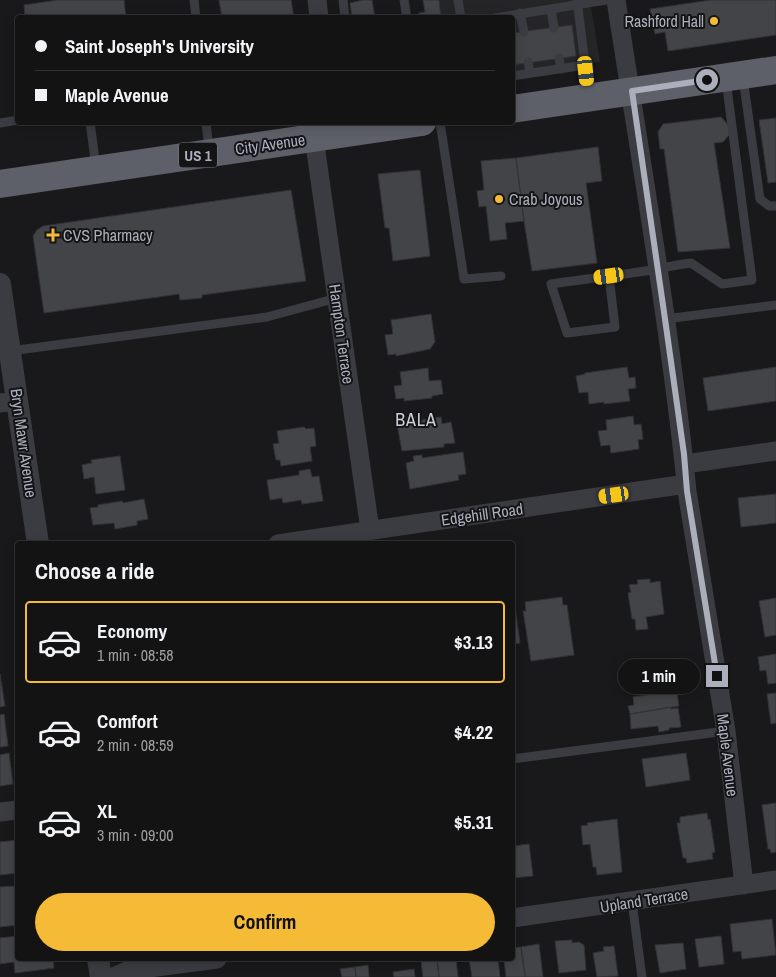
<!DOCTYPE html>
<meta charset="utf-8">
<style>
body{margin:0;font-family:"Archivo Narrow",sans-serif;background:#1c1c1d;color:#f1f3f6;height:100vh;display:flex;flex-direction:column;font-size:19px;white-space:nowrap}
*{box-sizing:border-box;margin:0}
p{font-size:16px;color:#9d9ea0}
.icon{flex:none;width:28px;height:28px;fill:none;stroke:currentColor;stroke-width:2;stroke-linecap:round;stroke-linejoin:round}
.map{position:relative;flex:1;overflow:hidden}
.drawer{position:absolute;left:15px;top:541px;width:500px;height:420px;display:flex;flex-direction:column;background:#131314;border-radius:5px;box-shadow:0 2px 12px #0003,0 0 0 1px #323234}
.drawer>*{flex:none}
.guide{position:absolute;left:15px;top:15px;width:500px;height:110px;border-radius:5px;box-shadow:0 2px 12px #0003,0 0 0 1px #323234;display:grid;align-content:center;height:110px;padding:0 20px;background:#131314}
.end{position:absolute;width:22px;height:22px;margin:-11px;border:6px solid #abafbb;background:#111;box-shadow:0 0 0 2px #111}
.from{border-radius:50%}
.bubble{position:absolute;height:35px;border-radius:18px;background:#131314;box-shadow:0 2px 12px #0003,0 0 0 1px #323234;font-size:16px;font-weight:700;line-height:35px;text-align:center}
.car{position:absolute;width:15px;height:30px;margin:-15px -8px;border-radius:6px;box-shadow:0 0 4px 1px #0007;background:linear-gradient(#f5c518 24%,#345 0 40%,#f5c518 0 76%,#345 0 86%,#f5c518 0)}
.guide b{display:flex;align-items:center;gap:18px;height:48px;font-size:19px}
.guide b+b{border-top:1px solid #323234}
.guide i{width:12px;height:12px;background:#f1f3f6}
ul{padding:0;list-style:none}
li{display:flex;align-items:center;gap:15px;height:82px;margin:0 10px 8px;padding:0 10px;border:2px solid transparent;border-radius:5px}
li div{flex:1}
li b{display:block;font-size:19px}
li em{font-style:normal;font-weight:700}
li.on{border-color:#f5bb36}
li>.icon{width:45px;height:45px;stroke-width:1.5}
h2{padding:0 20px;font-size:22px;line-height:60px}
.button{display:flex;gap:10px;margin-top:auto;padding:10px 20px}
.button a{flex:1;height:58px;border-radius:30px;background:#f5bb36;color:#111;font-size:20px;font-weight:700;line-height:58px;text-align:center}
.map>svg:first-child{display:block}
</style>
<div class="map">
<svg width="776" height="977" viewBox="0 0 776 977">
<rect width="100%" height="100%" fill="#19191b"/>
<!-- built -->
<path fill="#252528" d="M424,0H590L600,62L513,75L512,18L427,17Z"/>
<!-- building -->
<path fill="#434448" stroke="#333337" d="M58,0H124L126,18H25L24,5Z
M219,0H291L294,18H222Z
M363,0H372L375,18H352L350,3Z
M423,0H439L441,18H419V13L425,12Z
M711,0H776V35L668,51L665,32L655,34L650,9Z
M572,25L576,56L512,65V33Z
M721,117L730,127L729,135L723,142L714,143L730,248L678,252L664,149H660L658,132L663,124Z
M776,118V182L768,183L759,120Z
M155,122H173L155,125Z
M598,147L602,181L586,183L597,263L532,271L524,221L516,158Z
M516,158L524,221L505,223L507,239L490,241L486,206L479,207L477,191L484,190L481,161Z
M420,170L430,256L393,261L389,228H385L378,174Z
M291,190L306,281L202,295V298L180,300L179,294L44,313L33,236L37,230L43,226Z
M431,314L435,342L430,349L396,356V354L388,355L385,335L393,334L391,320Z
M627,367L629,378L635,377L636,388L628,389L630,401L604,404V402L589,404L588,392L579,393L576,376L585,374V373Z
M776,367V401L708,411L703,378Z
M428,368L429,381L441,380L443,394L432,396V398L404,401V398L396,399L394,386L402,385L400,372Z
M415,416L416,421L441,417L442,424L451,422L455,443L444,444V447L402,451L396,419Z
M633,416L634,425L641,424L643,439L638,440L639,449L611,453L610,445L601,446L598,431L607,430L606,420Z
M304,427L306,429L314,428L316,446L310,447L312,461L281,466L280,460H276L273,444L279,443L277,431Z
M463,452L466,474L458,475L459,480L410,489L406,463L414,461L413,456L422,455V458Z
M120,456L125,490L96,494L94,477L84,479L82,465L92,463L91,460Z
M310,469L312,477L319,476L323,501L302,504L301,500L283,503L282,498L270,500L267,480L299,475V471Z
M776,494V523L741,527L738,498Z
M144,499L148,519L137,521V525L115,529L114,523L93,525L90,508L98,507V505L122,501L123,503Z
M650,579V583L660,581L664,614L646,617L648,629L636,630L635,619H632L628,593L631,592L629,585L638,584L637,580Z
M562,597L563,605H567L574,655L531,661L523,611H526L525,602Z
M776,598V635L765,637L759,601Z
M512,606H515L520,643L512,644Z
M776,654V683L768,684L766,670L760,671L758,657Z
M0,674L5,706L0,707Z
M676,687L679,706L630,714L628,706L634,705L633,697L654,694L653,690Z
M776,693V723L771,724L767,694Z
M670,707L671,709L678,708L681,727L669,728V730L659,732L658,726L631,729L630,714Z
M4,714L8,746L0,747V715Z
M9,753L13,784L0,786V755Z
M686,753L690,780L646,787L642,759Z
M776,803V852L771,853L770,849H768L762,805Z
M707,813L708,820L710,819L715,852L712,853L713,859L687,863L686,858H683L677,823H680V817Z
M617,819L622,872L597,875L596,867H593L590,844L583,845L581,826L588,825L587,823Z
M18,840V873L0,875V842Z
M529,844L533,876L512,878L514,846Z
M16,881H18V925L0,927V887L16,886Z
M772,919L776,955L742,959L741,951L733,952L730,924Z
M18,936V959H53L54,968L15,973L14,962L0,964V938Z
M721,936L724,964L699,967L695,939Z
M572,940V943L579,942L584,945L586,970L559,973L555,941Z
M683,943L686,969L660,973L655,945Z
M539,944L543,977H525L521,947Z
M614,946L618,976L597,977L593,953L604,951L603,947Z
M521,947L525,977H506L504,959H512V948Z
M437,959H456L458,977H439Z
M437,959L439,977H423L421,961Z
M469,959H498L500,977H472Z
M368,965L369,977H356L355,967Z
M355,967L356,977H342L340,969Z
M414,969L415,977H394L393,972Z"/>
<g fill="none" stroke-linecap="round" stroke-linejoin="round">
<!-- service -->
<path stroke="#3b3c42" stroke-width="9" d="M194,0L196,18
M343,0L345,18
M404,0L407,18
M458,0L461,18
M577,0L589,95
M551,9L554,28
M520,13L524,32
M495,18L606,0
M559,58L561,69
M528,62L530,73
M512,76L585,65
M743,78L760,199L769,206H776
M90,122L96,167
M206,122L209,150
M440,122L464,279L501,276
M0,123L18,120
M609,276L615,327L567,333L551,284C585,279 619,275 652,270C666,268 678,264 691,263L722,284L752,280L726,80
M665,319L776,305
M10,351L267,317L337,298
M512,759L726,731
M632,902L642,977"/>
<!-- minor -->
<path stroke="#3b3c42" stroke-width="19" d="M317,0L319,18
M616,0C641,163 670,327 687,491L726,731L744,885
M314,138L370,530
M0,403L18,401
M685,464L776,451
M278,544L686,484
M0,812L18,810
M512,918L776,880
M113,977L127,971L217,959"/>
<!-- tertiary -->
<path stroke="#3b3c42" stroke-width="22" d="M0,284L38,544
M98,959L101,977"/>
<!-- trunk -->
<path stroke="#5d6068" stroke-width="28" d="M512,109L776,70
M0,184L422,122"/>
</g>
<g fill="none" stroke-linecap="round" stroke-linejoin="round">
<!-- route -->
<path stroke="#abafbb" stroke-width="6" d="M707,80L632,91L665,319L684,454L687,491L717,676"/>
</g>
<!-- markers -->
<g fill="#f5bb36" stroke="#141416" stroke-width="2">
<circle cx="714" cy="21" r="5"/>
<circle cx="499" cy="199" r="5"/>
<path d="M50.5 227.5h5v5h5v5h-5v5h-5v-5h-5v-5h5z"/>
</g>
<g text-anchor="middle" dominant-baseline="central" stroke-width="4" stroke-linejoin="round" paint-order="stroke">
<!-- shield labels -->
<rect fill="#141416" stroke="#7e808a" stroke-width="1" x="179" y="142.5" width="38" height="25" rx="4"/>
<g font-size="15" font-weight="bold" fill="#abafbb">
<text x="198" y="155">US 1</text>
</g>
<!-- poi labels -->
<g font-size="16" fill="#abafbb" stroke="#141416" text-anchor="start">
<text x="704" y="21" text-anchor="end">Rashford Hall</text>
<text x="509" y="199">Crab Joyous</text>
<text x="63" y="235">CVS Pharmacy</text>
</g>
<!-- street labels -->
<g font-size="16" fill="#abafbb" stroke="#141416">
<text transform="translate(270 144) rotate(-8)">City Avenue</text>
<text transform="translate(342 334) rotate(82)">Hampton Terrace</text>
<text transform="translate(24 443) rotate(82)">Bryn Mawr Avenue</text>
<text transform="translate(482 514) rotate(-8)">Edgehill Road</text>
<text transform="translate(728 755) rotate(83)">Maple Avenue</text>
<text transform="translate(644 900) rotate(-9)">Upland Terrace</text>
</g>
<!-- neighbourhood labels -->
<g font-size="18" letter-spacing="1" fill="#ccced7" stroke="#141416">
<text x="416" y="419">BALA</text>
</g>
</g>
</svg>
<i class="end from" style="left:707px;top:80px"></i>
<i class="end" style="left:717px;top:676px"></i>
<div class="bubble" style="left:618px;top:659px;width:82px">1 min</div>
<i class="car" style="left:586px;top:71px;rotate:174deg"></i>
<i class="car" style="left:609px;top:276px;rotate:262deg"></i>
<i class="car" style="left:614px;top:495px;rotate:262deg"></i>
<div class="guide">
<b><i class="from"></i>Saint Joseph's University</b>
<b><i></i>Maple Avenue</b>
</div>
<section class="drawer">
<h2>Choose a ride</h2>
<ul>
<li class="on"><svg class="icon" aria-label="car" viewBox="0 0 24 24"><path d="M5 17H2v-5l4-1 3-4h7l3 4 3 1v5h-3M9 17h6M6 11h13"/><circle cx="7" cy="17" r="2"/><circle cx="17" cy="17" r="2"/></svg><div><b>Economy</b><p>1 min · 08:58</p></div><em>$3.13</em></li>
<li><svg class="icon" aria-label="car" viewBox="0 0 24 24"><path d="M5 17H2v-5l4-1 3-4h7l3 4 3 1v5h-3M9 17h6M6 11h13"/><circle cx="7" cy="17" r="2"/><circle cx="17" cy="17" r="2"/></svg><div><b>Comfort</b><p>2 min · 08:59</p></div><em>$4.22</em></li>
<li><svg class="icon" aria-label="car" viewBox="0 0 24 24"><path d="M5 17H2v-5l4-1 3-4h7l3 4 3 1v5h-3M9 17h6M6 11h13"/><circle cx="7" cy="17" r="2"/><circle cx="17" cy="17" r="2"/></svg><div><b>XL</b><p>3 min · 09:00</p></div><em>$5.31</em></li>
</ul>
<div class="button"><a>Confirm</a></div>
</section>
</div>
